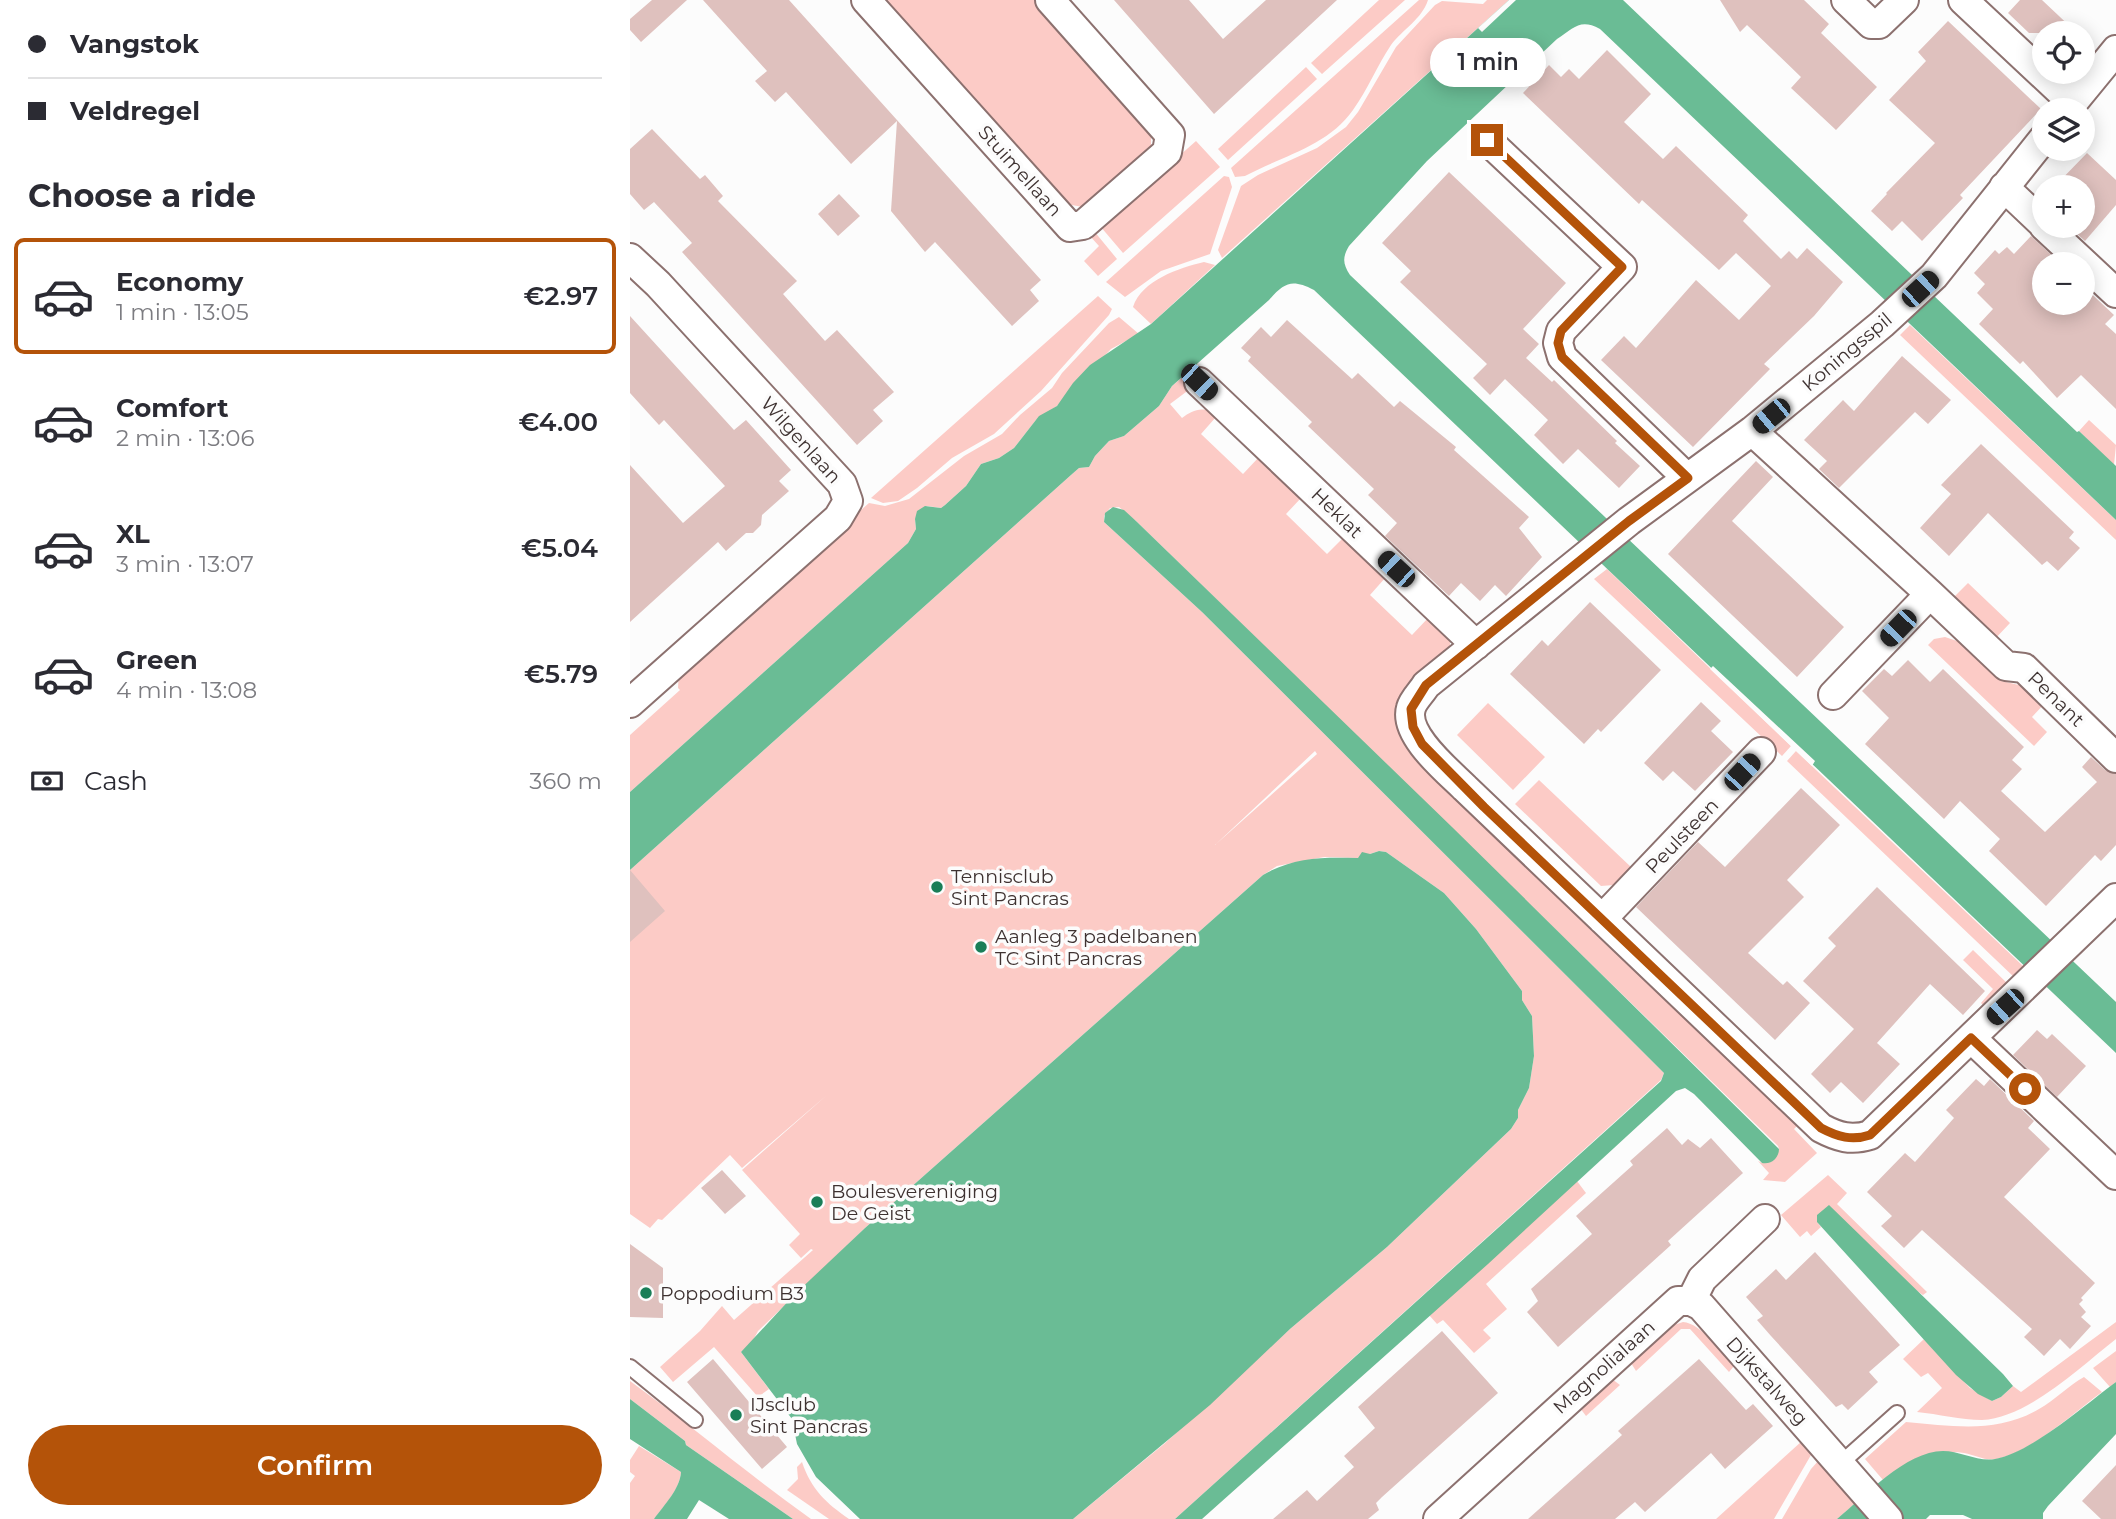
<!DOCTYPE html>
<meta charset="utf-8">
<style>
body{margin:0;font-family:Montserrat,sans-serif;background:#f7f7f7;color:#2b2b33;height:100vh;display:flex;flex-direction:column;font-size:26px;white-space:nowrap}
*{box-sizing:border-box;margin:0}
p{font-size:23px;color:#7c7c81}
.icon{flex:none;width:38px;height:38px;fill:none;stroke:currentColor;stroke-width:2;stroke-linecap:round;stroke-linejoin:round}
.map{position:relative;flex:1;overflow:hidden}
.panel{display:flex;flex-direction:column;background:#fff;width:630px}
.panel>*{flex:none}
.top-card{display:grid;align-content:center;height:154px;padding:0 28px;background:#fff}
.buttons{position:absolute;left:1402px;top:21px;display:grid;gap:14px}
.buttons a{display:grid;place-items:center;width:63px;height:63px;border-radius:50%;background:#fff;box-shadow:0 4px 18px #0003;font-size:35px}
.end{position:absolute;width:32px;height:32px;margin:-16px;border:9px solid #b45309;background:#fff;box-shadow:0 0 0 4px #fff}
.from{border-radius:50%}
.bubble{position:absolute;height:49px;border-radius:24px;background:#fff;box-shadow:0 4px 18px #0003;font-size:23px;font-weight:600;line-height:49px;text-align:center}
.car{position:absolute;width:21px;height:42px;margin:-21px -10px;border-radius:9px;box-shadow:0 0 5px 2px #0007;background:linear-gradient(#222 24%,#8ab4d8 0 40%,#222 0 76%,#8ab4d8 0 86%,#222 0)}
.top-card b{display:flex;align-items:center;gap:24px;height:66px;font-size:26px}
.top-card b+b{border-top:2px solid #e1e1e2}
.top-card i{width:18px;height:18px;background:#2b2b33}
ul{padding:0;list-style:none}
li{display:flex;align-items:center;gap:21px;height:116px;margin:0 14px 10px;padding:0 14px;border:4px solid transparent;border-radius:10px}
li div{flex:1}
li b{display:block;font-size:26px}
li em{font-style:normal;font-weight:600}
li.selected{border-color:#b45309}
li>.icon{width:63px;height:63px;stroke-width:1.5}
h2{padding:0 28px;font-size:32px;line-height:84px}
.pay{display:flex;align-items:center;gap:18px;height:77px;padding:0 28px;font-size:26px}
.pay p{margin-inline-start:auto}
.button{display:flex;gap:14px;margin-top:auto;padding:14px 28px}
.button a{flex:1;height:80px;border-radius:42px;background:#b45309;color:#fff;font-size:28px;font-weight:600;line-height:80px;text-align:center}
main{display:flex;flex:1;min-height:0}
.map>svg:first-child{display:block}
</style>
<main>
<section class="panel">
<div class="top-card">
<b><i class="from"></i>Vangstok</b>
<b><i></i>Veldregel</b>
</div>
<h2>Choose a ride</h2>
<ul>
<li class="selected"><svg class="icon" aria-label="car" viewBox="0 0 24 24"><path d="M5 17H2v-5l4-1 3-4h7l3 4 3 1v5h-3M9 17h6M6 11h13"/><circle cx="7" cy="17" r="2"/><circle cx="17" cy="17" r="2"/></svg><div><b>Economy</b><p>1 min · 13:05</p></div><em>€2.97</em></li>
<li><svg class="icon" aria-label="car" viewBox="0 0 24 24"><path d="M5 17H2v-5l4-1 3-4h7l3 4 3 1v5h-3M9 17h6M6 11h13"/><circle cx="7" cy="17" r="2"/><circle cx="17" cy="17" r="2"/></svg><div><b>Comfort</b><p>2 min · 13:06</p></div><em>€4.00</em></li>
<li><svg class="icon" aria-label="car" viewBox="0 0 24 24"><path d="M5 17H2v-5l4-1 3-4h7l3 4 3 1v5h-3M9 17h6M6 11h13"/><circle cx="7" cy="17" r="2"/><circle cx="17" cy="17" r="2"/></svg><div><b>XL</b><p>3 min · 13:07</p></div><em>€5.04</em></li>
<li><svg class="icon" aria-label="car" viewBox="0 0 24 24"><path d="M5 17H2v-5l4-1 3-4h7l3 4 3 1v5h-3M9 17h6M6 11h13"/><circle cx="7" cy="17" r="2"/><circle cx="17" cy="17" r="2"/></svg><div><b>Green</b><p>4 min · 13:08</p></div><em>€5.79</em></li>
</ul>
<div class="pay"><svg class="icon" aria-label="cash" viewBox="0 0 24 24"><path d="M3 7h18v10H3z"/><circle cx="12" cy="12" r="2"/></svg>Cash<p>360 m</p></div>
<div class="button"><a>Confirm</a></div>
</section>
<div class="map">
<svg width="1486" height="1519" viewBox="0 0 1486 1519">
<rect width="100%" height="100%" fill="#fcfcfc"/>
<!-- green -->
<path fill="#fccbc6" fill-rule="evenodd" d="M251,0H407L521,133V149L453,207L436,204Z
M749,0H775L692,74L681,63Z
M789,0H798C792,19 773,29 761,45C747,66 738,89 723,110C698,146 652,156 615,176L605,177L601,168Z
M857,0H879L592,258L588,250L611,186L628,175L687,148L716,127L728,112L766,47L805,5L812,1L853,4Z
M676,67L687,79L598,160L588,149Z
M566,141L590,167L493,253L470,226Z
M594,176L599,177L602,187L580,254L531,271L495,297L476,282Z
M464,231L487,259L468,276L454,261L469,246L459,235Z
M574,262L585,265L521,324L503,307C512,280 549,268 574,262Z
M468,296L482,309L479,315L411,391L364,434L322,458L287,488L268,501L253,503L241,498Z
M489,317L509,334L481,349L427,406L406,420L384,448L369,458L351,464L336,486L315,505L311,508L297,506L285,519L286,529L278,543L0,792V735L50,690L48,688L49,671L239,503L255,506L279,499L334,456L372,434L390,415L422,388L432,373L479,323Z
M1280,325L1486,520V540L1270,335Z
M554,376L564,386L540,404L552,418C561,411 569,407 581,411L586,417L571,434L613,474L629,457L671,498L656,514L697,554L714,537L756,577L740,595L782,635L799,617L820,636V651L776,745L781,752L1170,1123L1164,1129L1187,1153L1155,1182L1133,1180L1139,1173L1128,1161L1132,1163L1149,1149L1148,1146L506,521L489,507L480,508L474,516V522L572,612L1034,1073L1031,1080L545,1519H443L534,1444L660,1329L757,1247L881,1129L888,1118V1110L899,1088L904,1056L902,1016L892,1000V991L846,929L814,893L756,852L749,851L728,858L694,857L647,866L633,875L235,1228L128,1331L121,1344L111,1352L139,1389L128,1397L84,1347L43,1382L30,1367L70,1331L92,1306L104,1320L183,1250L181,1249L171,1258L159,1245L170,1234L112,1170L197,1095L112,1168L100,1155L32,1220L28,1219L20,1228L0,1214V870L441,475L449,468L459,467L465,456L479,441L494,436L529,406L542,386ZM685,751L687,754L585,845Z
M1459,420L1486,445L1484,465L1449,431Z
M977,569L1161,746L1152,756L964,579Z
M1338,583L1380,623L1363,641L1322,599Z
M1315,637L1330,642L1372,681L1393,686L1415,703L1402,717L1417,732L1404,746L1298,645L1304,639Z
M858,703L915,757L883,790L827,735Z
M1166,751L1394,967L1385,978L1157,761Z
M909,780L1001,867L984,885L971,886L885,804Z
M1343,950L1379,985L1356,1008L1351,1003L1363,989L1333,960Z
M1198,1175L1217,1193L1207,1204L1297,1292L1293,1295L1187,1222L1191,1227L1181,1236L1177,1231L1170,1237L1151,1215Z
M947,1181L956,1193L856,1284L877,1309L853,1330L861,1338L844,1353L813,1320L807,1324L799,1315Z
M1053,1322C1071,1323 1092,1353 1104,1366L1099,1372L1060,1329H1051L1006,1371L1001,1363L1041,1326Z
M1486,1322V1339C1450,1367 1398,1418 1352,1420C1331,1420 1308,1414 1287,1412L1312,1388L1298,1373L1291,1377L1273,1359L1294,1339L1340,1388L1362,1401L1371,1397L1383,1386L1391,1392Z
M1486,1351V1382L1480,1387L1463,1368Z
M1454,1377L1472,1392C1442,1414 1402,1452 1366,1459C1355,1461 1345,1455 1334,1453C1307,1448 1274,1463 1253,1480L1235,1459L1276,1422C1323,1426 1367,1434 1409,1409C1425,1400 1438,1386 1454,1377Z
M982,1379L990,1385L956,1416L950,1408Z
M0,1381C62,1426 119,1475 181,1519H163L56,1445L55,1441L0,1399Z
M1172,1441L1181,1455L1144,1519H1086Z
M9,1446L51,1472C50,1489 34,1506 24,1519H0V1483L5,1476L0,1472V1460Z
M1189,1460L1227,1502L1207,1519H1152L1181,1469Z
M172,1462C181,1489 196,1503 219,1519H199L157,1490L168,1479L167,1467Z"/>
<!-- water -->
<path fill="#6abc95" d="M879,0H993L1447,432L1449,431L1486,466V520L970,29C950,18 944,28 927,39L797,161L719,246C712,258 713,264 720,275L1486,1002V1053L684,290C662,279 655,282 639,300L542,386L529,406L494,436L479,441L465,456L459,467L449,468L441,475L0,870V792L278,543L286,529L285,519L287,511L295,506L311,508L315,505L336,486L351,464L369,458L384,448L409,416L427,406L443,383L460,365L521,324Z
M483,507L494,510L506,521L822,827L1149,1149C1149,1158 1141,1165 1132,1163L1064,1094L1055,1088L1046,1091L858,1264L572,1519H545L1031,1081L1034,1073L572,612L474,522L475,513Z
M749,851L756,852L814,893L846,929L892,991V1000L902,1016L904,1056L899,1088L888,1110V1118L881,1129L757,1247L660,1329L580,1405L443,1519H230L186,1477L167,1444L162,1419L111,1352L163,1296L235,1228L633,875C663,857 693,857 728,858L732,852L740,854Z
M1199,1205L1373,1374L1383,1386L1371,1397L1362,1401L1348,1394L1326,1375L1187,1222V1215Z
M1486,1382V1434L1418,1506L1413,1513V1519H1342L1333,1515H1300L1296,1519H1207C1234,1497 1276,1451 1313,1451C1330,1451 1348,1462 1365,1459C1401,1453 1456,1404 1486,1382Z
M0,1399L55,1441L56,1445L163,1519H99L69,1500L57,1519H24C34,1505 50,1489 51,1472L0,1439Z"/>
<!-- pier -->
<path fill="#fcfcfc" d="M879,0H886L852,32L848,28Z
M1083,666L1185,761L1182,766L1080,669Z"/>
<!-- building -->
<path fill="#dfc1be" d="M22,0H57L11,42L0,30V19Z
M73,0H159L411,280L400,290L409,301L382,326L305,242L295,252L261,211L267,121L221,164L156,92L145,102L125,81L137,71Z
M484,0H559L593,39L636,0H707L584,114Z
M1090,0H1174L1199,24L1191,33L1247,87L1206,130L1161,88L1171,77L1117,25L1110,32Z
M1390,0H1412L1447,33H1399L1378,13Z
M1318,21L1411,109L1330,195L1333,198L1292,241L1272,221L1262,231L1241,211L1257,194L1256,193L1305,143L1259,100L1296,61L1288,52Z
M977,50L1021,94L994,122L1033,159L1046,146L1118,215L1113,221L1151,259L1159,251L1167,259L1177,248L1213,282L1184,316L1134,364L1140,369L1063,447L971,360L994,336L1006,348L1066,280L1109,320L1141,286L1106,253L1089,270L1012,200L1009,204L893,93L919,65L931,77L939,69L949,79Z
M22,129L70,179L75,175L93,196L88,201L167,281L153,294L195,341L207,330L264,392L243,410L253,421L227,445L52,252L62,243L24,202L14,210L0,194V149Z
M1457,153L1486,180V205L1455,241L1438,226H1452V187H1424Z
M819,172L936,283L893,329L909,344L896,358L922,382L924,380L987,441L985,443L1010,466L989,488L948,449L933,464L904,435L918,420L875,379L860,395L843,378L857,364L770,282L781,271L752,243Z
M209,194L230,216L208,236L188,214Z
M1401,236L1431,264H1414V303H1452V285L1484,315L1475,324L1486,334V409L1451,375L1427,398L1393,361L1390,364L1349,324L1363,309L1347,293L1355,284L1344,273L1365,250L1369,254L1377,247L1384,254Z
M0,316L104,430L116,420L161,470L149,481L159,491L132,515L131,525L123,533H116L96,551L88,542L0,622V465L53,523L95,486L34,420L29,425L0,393Z
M657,320L722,379L728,373L764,407L770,401L826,447L824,450L899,517L889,528L912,557L876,596L865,585L850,601L831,583L819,596L755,536L767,523L738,495L744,489L678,426L682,422L618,361L621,357L611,348L631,327L641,337Z
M1272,356L1321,400L1298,424L1285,412L1209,488L1189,469L1197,461L1174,440L1213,400L1224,411Z
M1351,444L1444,532L1439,538L1450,548L1428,571L1417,561L1412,565L1358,513L1319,556L1290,528L1321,494L1311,485Z
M1126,461L1143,477L1102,521L1214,627L1167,677L1038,554Z
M960,602L1031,670L971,732L968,729L954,744L880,674L912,640L918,646Z
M1278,660L1300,682L1313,669L1394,747L1382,760L1392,769L1371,791L1415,832L1467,782L1452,767L1461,757L1475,770L1486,774V845L1471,861L1465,855L1416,906L1359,851L1370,839L1330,801L1314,819L1235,744L1259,718L1232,691L1254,669L1262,676Z
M1071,702L1091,721L1081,731L1103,752L1065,791L1043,771L1033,781L1014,763Z
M1171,788L1210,825L1157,880L1174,897L1118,953L1153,985L1157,981L1180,1003L1145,1040L1006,907L1068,842L1095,867Z
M0,870L35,911L0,942Z
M1247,887L1355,991L1333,1015L1300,984L1247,1043L1270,1064L1233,1103L1211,1082L1200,1093L1181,1074L1224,1029L1173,981L1206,946L1198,938Z
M1407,1030L1417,1039L1422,1034L1456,1066L1427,1097L1383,1055Z
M1346,1079L1354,1086L1360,1079L1404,1121L1398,1128L1420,1149L1374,1197L1465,1283L1451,1298L1453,1300L1449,1304L1456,1312L1451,1317L1461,1326L1440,1349L1430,1339L1414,1356L1394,1337L1402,1329L1292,1230L1274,1248L1251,1226L1262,1216L1237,1192L1275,1153L1285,1162L1324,1118L1316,1110Z
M1037,1128L1052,1145L1058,1139L1070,1148L1081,1138L1113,1173L1038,1241L1041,1245L928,1347L897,1312L908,1301L901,1289L962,1234L946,1216L1003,1165L1000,1161Z
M92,1170L116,1196L95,1214L71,1188Z
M0,1244L33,1268V1318L0,1317Z
M1185,1252L1270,1345L1239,1372L1248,1382L1218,1410L1212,1404L1206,1407L1141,1336L1127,1320L1133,1316L1116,1297L1146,1269L1156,1280Z
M812,1331L868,1393L752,1497L746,1503L749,1510L738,1519H643L677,1490L687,1501L724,1467L714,1456L745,1428L728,1407Z
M83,1359L157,1447L132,1469L57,1382Z
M1069,1359L1116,1410L1123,1404L1143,1426L1095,1469L1081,1453L1015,1512L1005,1502L985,1519H898L992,1435L988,1431Z
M1486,1465V1519H1471L1452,1501Z"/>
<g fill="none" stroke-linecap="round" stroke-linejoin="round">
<!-- service casing -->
<g stroke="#8c716f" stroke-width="18">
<path id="service" d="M0,1367L65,1420
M1210,1464L1267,1413"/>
</g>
<!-- minor casing -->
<g stroke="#8c716f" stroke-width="32">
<path id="minor" d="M236,0L440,227L453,225L537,152L540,135L420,0
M1216,0L1241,24H1249L1274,0
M1333,0L1443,103
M1437,110L1486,50
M1414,138L1304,276L1252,324L1122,431L999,521L796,685C792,692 783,700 781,708C773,735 818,771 835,788L1191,1128C1208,1137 1221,1141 1240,1135L1486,898
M857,140L992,267L931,331L928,343L932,357L1057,478
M1374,187L1414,225
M1414,226L1486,293
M0,258L28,284L212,484L218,501L208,518L0,703
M569,382L846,645
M1122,431L1300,594L1376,666L1394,668L1486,758
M1203,695L1300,594
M972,919L1131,752
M1341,1038L1486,1175
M1061,1301L1072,1279L1135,1219
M808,1519L1048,1301H1061L1071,1306L1258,1519"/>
</g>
<!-- service -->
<use href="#service" stroke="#fff" stroke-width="14"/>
<!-- minor -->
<use href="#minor" stroke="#fff" stroke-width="28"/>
</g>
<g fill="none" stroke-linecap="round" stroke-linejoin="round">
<!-- route -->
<path stroke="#b45309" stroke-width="9" d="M857,140L992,267L931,331L928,343L932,357L1058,478L999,521L796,685L781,709L783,727L792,744L854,807L1191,1128C1208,1137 1222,1141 1240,1135L1341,1038L1395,1089"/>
</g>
<!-- markers -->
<g fill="#1a7e57" stroke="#fcfcfc" stroke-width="2.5">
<circle cx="307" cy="887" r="7"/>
<circle cx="351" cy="947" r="7"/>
<circle cx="187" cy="1202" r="7"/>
<circle cx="16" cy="1293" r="7"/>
<circle cx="106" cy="1415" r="7"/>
</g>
<g text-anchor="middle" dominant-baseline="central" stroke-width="7" stroke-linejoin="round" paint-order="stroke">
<!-- street labels -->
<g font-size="19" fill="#3e3231" stroke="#fcfcfc">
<text transform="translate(390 171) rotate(48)">Stuimellaan</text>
<text transform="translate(1217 352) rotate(-40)">Koningsspil</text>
<text transform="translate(171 440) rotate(48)">Wilgenlaan</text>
<text transform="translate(707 513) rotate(44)">Heklat</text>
<text transform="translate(1426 699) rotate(44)">Penant</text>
<text transform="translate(1052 836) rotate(-46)">Peulsteen</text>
<text transform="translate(974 1367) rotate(-42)">Magnolialaan</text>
<text transform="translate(1137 1381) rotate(48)">Dijkstalweg</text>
</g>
<!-- poi labels -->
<g font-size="19" fill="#3e3231" stroke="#fcfcfc" text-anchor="start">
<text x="321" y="876">Tennisclub<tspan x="321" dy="22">Sint Pancras</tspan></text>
<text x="365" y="936">Aanleg 3 padelbanen<tspan x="365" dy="22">TC Sint Pancras</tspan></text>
<text x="201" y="1191">Boulesvereniging<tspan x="201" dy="22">De Geist</tspan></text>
<text x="30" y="1293">Poppodium B3</text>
<text x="120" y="1404">IJsclub<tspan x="120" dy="22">Sint Pancras</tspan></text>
</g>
</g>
</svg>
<div class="buttons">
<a><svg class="icon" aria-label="locate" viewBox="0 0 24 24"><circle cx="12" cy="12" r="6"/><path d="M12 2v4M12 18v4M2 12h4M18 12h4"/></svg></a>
<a><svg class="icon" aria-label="layers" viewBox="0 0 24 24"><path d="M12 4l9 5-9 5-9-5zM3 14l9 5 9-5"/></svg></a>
<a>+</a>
<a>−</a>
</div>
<i class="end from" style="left:1395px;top:1089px"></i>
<i class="end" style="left:857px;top:140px"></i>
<div class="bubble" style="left:800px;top:38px;width:116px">1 min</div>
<i class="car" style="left:1290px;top:289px;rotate:47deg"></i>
<i class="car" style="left:569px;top:382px;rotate:134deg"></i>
<i class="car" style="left:1141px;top:416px;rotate:230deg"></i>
<i class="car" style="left:766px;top:569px;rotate:313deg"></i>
<i class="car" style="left:1268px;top:628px;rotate:224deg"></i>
<i class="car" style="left:1112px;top:772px;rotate:43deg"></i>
<i class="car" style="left:1375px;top:1007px;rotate:228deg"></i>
</div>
</main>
